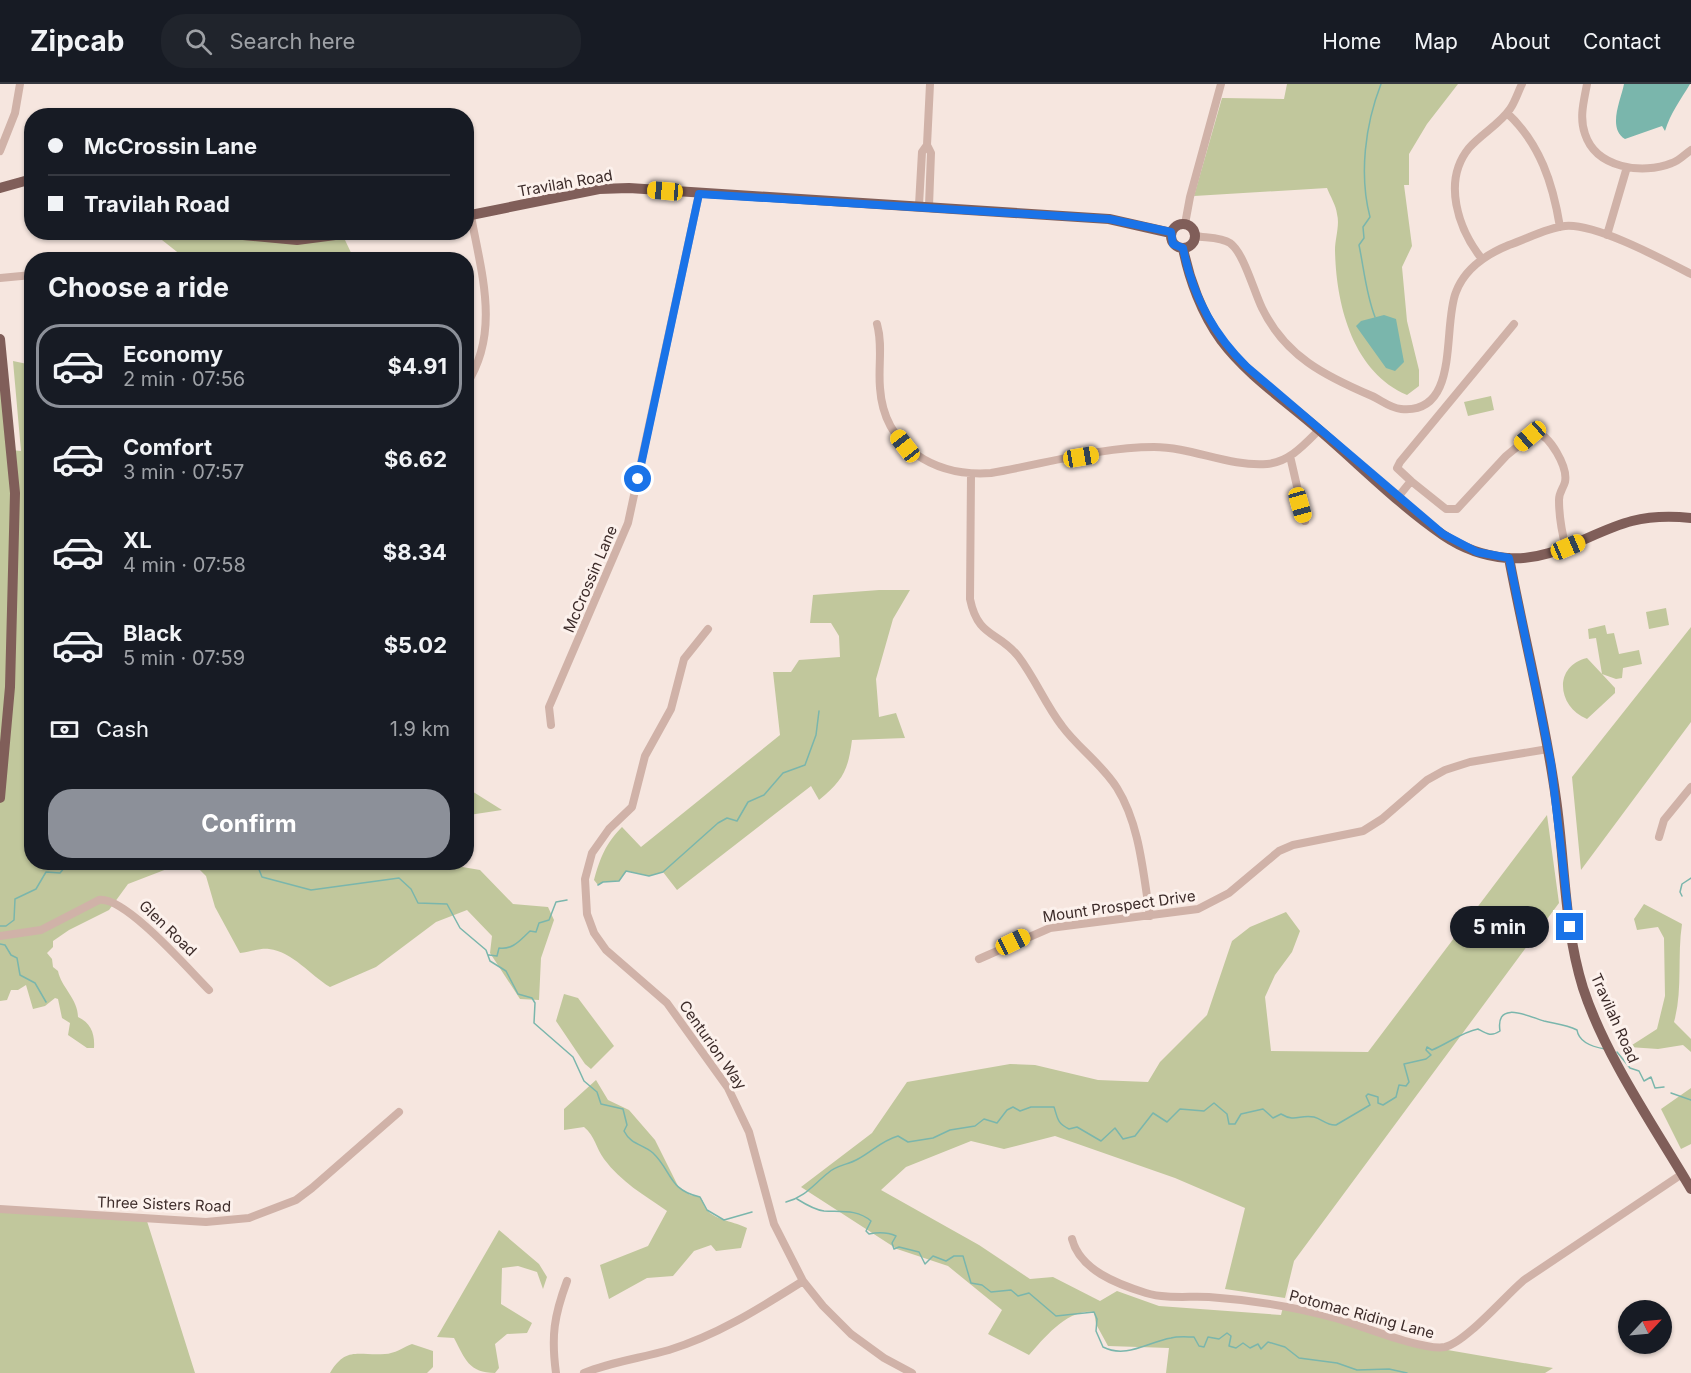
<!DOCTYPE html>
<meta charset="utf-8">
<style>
body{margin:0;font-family:Inter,sans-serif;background:#20242c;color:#f1f3f6;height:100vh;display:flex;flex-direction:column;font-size:22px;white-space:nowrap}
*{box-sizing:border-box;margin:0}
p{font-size:20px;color:#9ea1a6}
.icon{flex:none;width:33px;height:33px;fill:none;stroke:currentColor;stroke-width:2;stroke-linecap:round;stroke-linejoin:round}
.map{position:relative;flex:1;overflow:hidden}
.side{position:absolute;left:24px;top:168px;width:450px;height:618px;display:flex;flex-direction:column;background:#171b24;border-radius:24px;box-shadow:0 2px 4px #0004}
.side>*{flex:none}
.hud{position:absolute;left:24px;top:24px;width:450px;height:132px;border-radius:24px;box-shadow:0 2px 4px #0004;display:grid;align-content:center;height:132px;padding:0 24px;background:#171b24}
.needle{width:39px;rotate:64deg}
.buttons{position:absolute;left:1618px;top:1216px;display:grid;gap:12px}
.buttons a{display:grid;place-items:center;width:54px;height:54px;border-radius:50%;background:#171b24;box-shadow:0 2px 4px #0004;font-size:30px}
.end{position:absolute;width:27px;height:27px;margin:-14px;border:8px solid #1a73e8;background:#fff;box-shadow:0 0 0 3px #fff}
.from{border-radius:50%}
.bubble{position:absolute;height:42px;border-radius:21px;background:#171b24;box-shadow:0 2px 4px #0004;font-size:20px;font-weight:700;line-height:42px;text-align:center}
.car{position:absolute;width:18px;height:36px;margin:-18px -9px;border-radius:8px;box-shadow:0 0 4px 2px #0007;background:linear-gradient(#f5c518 24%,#345 0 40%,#f5c518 0 76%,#345 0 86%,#f5c518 0)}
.hud b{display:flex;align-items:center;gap:21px;height:57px;font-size:22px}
.hud b+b{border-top:2px solid #363941}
.hud i{width:15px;height:15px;background:#f1f3f6}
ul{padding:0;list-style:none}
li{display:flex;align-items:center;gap:18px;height:84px;margin:0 12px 9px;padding:0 12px;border:3px solid transparent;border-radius:24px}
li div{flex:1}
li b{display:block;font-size:22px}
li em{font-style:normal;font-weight:700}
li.current{border-color:#8c9099}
li>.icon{width:54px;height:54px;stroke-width:1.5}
h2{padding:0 24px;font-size:27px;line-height:72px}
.pay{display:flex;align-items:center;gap:15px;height:66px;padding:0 24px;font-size:22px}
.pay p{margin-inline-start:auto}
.cta{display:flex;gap:12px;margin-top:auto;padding:12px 24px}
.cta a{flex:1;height:69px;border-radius:24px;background:#8c9099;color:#fff;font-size:24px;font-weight:700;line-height:69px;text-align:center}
header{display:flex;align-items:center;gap:36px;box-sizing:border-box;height:84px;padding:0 30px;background:#171b24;border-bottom:2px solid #363941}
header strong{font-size:28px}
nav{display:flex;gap:33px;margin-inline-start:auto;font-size:21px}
.search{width:420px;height:54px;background:#20242c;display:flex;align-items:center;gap:15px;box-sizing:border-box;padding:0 21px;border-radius:24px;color:#9ea1a6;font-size:22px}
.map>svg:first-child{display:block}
</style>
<header>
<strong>Zipcab</strong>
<div class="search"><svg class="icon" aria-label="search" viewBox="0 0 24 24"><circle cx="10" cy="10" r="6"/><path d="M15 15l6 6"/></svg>Search here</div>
<nav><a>Home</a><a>Map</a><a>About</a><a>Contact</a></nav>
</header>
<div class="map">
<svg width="1691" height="1289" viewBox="0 0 1691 1289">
<rect width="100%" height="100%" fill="#f6e6df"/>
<!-- green -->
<path fill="#c1c79c" d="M1287,0H1458L1427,40L1409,70V101H1404L1412,162L1402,183L1407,237L1419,286V302L1407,311C1353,288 1336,221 1335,166C1335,155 1340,141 1337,130C1336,121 1330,112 1327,104L1194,112L1222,14L1284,15Z
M211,148L332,152L345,156L354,175H186L162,156L145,149Z
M13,277L32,281V778L439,779L480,786L513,820L548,823L554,836L541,874L539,916L520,915L490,869L492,852L467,826L436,838L376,883L330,903C310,891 293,868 269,865C260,864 249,868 240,869L215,823L206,792L194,780L167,785L128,800L109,826L69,846L53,857V863L47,869L52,875L53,883L58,887C61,903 78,915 78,933C91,939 95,950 94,964H87L68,951L70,939L62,934L58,915L55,914L45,922L33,925L26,901L18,906H11L7,916L0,917V286L11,366L21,367Z
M1491,312L1494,326L1468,332L1464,318Z
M879,506H910L893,535L876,595L879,633L896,629L905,654L852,656C848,687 843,696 819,716L811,702L677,806L663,788L649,792L627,787L619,797L603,798L598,801L594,796C600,774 606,759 622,743L641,763L780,651L773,588H791L799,576L840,573L839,552L831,539H810L813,511Z
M1666,524L1669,541L1649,545L1646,528Z
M1605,541L1607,550L1614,549L1619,570L1639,566L1642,580L1623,584L1622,594L1616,595L1602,590L1615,604V609L1587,635C1557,623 1553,582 1587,574L1602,590L1596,554L1589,555L1588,545Z
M1691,543V638L1581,786L1572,693Z
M467,664L471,669L467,704L502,726L469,731L466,725Z
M1547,731L1559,819L1294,1177L1285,1214L1225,1205L1245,1124L1175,1094L1055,1052L1004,1065L971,1057L906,1083L881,1106L979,1161L1030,1195L1053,1193L1100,1217L1117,1207L1159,1222L1281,1231L1283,1223L1436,1264L1553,1284L1545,1289H1166L1169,1264L1108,1262L1096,1240L1094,1228C1068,1224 1044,1254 1029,1271L988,1250L1002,1226L948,1182L897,1165L801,1103L872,1049L907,998L1010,980L1035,981L1098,996L1148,998L1160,978L1207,931L1232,857L1250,843L1286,828L1300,847L1292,868L1275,891L1265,913L1271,967L1368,968Z
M1644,820L1682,840C1677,873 1683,906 1674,938L1691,955V968L1683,961L1658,965L1629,963L1657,945L1665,912L1664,854L1658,843L1637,846L1634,835Z
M564,910L578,914L614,962L591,985L585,980L556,937Z
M596,996L608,1016L629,1026L655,1056L678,1102L690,1111L700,1113C704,1117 703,1121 707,1126C715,1136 736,1138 747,1144L741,1164L716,1167L711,1161L694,1167L673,1192L647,1194L609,1215L600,1181L648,1162L667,1127C644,1111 621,1098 604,1075C596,1064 595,1052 584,1043L564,1046V1025Z
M1691,1004V1060L1681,1065L1661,1025Z
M0,1125L146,1134L195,1289H0Z
M499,1146L539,1180L547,1193L543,1205L537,1188L518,1182L502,1184L501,1220L532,1239L527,1249L507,1250L495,1260L499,1284L495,1289C469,1289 465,1275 454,1254L437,1253Z
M412,1260L433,1267V1283L427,1289H330C346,1262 358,1272 385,1270C394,1270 404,1263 412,1260Z"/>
<!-- water -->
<path fill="#7ab6ac" d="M1624,0H1690C1681,15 1670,30 1665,47L1662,42L1625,55C1607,44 1621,16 1624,0Z
M1384,231L1396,235L1404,278L1395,287L1386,284L1356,242L1361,237Z"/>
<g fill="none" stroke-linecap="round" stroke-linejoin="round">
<!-- stream -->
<path stroke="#7ab6ac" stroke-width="1.5" d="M282,176L283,172
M1375,233C1366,210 1364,185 1359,161L1364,154L1363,143L1370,133C1359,91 1365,41 1381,0
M256,778L262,793L311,806L399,794L411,805L418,819L447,820L460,844L486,866L490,877L506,887L518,910L532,914L535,919L534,939L573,973L584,997L597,1008L601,1020L623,1025L627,1041L624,1047C631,1061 643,1060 653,1069C672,1087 668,1106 700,1113L707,1126L724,1136L752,1128
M598,801L603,798L619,797L626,787L649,792L663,788L718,739L727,734L737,737L748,718L764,711L783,689L805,681L816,651L819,627
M1682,812L1680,808L1682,800L1691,794
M0,842H6L14,836L15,815L36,805L46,788L60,789L69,778
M0,860L5,861L11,871L17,874L20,891L35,899L46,918
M489,871L497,872L499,864C513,866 520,856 530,847L536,848L539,839L549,836L556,818L567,816
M1617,968L1630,984L1639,987L1644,997L1651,993L1655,1004L1664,1003
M1671,1009L1691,1016
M797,1115C805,1120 815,1126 824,1127C841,1128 857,1125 871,1137L866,1147L869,1150C879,1148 887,1148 896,1152L892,1159L894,1165L899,1163L919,1168L925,1180L933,1172L946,1177L954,1172H963L971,1199L982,1201L991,1208L1011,1206L1018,1212L1029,1209L1056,1232L1094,1228L1097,1235L1096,1247L1103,1263C1126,1275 1148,1258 1171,1254C1178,1252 1187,1253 1194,1253L1199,1262L1204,1263L1208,1253L1219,1255L1227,1249L1231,1252L1229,1262L1236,1264L1243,1259L1250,1264L1258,1260L1261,1265L1268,1258L1285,1263L1299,1274L1337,1279L1357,1286L1389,1285L1407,1289
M786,1118C805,1113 813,1101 828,1089C836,1081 848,1081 858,1075C873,1067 881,1057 898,1052L908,1058L933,1054L950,1046L975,1042L984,1035L997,1039L1007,1026L1013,1023L1020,1027L1031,1023H1054C1058,1035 1057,1039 1069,1045L1077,1043L1101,1057L1115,1044L1123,1055L1135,1052L1153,1029L1167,1038L1180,1025L1204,1027L1214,1019L1227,1030L1229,1040H1235L1241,1030L1263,1025L1273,1034L1281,1030C1296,1039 1299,1030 1314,1033C1322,1035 1327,1042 1336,1041L1370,1021L1366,1012L1368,1010L1378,1013V1019L1383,1021L1396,1013L1399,1001L1406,1002L1409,998L1404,980L1426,975L1431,971L1426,966L1427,963L1432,966C1447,960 1462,948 1478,945C1487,950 1491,953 1500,947C1495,915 1530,933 1544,937C1556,940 1565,940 1577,946C1579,959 1593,963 1605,965"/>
<!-- minor -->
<path stroke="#d0b2a8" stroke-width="8" d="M1587,0C1584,17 1579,33 1585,50C1596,84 1642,91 1672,79C1679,77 1685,70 1691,66
M1507,29C1540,59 1553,100 1560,143
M927,61L931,69L929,122
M0,67L15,29L20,0
M919,121L922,68L927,61L930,0
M1185,140L1190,113L1221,0
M1607,151L1627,83
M1195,152C1206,154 1221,153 1230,159C1244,169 1254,208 1262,224C1285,272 1325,292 1372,312C1381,316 1390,324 1401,325C1461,331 1442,242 1456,208C1465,184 1487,170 1509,161C1527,155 1546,144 1565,142C1595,139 1662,175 1691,190
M1482,175C1458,145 1442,97 1469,64C1481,50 1500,40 1510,25C1515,18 1518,8 1522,0
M0,194L32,191
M877,240C883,261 878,282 880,304C884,364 936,393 991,389C1044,380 1100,363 1154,363C1192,363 1229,383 1267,380C1289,378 1304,361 1319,346
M466,301C501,248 481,188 471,132
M1290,372L1305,437
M971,391L970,515C978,554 998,547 1018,572C1035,594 1045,620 1062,642C1078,664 1102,680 1117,704C1140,741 1143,789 1150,832
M1411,397L1446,425H1457L1506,372L1535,348C1550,351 1568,383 1565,398C1563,405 1559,408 1559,416C1559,432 1562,449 1566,464
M1398,413L1411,397L1397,384L1400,378L1514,240
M708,545L684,575L671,625L645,672L632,723L609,745L592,769L585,795L587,830L594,849L606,866L667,919L728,1004L749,1048L774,1140L803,1197L823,1222L851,1250L884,1274L912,1289
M551,641L549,623L628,439L699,110
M1659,753L1664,736L1691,703
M0,852L41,846L99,816C125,812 189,886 209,906
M979,875L1050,844L1198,825L1229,809L1279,767L1293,761L1363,747L1382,735L1427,696L1445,686L1470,678L1548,665
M0,1125L206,1138L249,1134L296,1116L312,1104L399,1028
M1072,1155C1080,1186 1117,1200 1146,1209C1166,1215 1188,1212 1209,1213C1251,1216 1295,1223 1335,1234C1360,1241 1423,1267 1445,1263C1466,1258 1505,1212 1524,1196L1682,1090
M556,1289C551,1252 554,1232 567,1197
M584,1289C611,1278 641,1274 669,1266C718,1251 760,1224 803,1197"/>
<!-- major -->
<path stroke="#805e59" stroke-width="10" d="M0,104L32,95
M466,132L599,105L629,104L1109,135L1171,149
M1171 152a12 12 0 1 1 24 0a12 12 0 1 1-24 0Z
M211,148L297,156L358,148
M1183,164C1189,195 1202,230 1221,256C1247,291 1286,317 1318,345C1359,380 1399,421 1443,451C1462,464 1484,472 1507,474C1553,478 1590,448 1632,437C1652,432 1671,432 1691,434
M0,255L15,409L10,603L0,714
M1509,474C1524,554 1545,634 1556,715C1565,778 1564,843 1583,904C1605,972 1655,1044 1691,1105"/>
</g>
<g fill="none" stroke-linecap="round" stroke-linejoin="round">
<!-- route -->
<path stroke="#1a73e8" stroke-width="8" d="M638,395L699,110L1109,135L1171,148L1173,160L1183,164C1192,210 1214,251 1247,283L1443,450L1477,468L1509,474L1551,679L1570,843"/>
</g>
<g text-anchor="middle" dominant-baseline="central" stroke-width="6" stroke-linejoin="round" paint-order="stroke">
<!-- street labels -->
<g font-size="15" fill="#3c2b29" stroke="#fcf1ec">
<text transform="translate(565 99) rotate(-10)">Travilah Road</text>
<text transform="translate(590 495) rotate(-67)">McCrossin Lane</text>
<text transform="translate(1119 822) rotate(-8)">Mount Prospect Drive</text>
<text transform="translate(168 844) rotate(44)">Glen Road</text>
<text transform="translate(1615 934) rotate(66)">Travilah Road</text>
<text transform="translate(713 961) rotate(55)">Centurion Way</text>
<text transform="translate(164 1120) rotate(2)">Three Sisters Road</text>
<text transform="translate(1362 1230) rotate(15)">Potomac Riding Lane</text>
</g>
</g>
</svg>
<div class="buttons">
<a><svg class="needle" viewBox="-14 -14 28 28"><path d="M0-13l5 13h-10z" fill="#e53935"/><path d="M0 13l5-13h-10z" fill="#9ea1a6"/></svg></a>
</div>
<i class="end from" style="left:638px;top:395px"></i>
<i class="end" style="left:1570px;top:843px"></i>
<div class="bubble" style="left:1450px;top:822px;width:99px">5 min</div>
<i class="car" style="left:665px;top:107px;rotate:275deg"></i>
<i class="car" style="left:1530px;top:352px;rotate:229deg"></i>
<i class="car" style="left:905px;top:362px;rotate:322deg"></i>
<i class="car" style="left:1081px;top:373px;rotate:80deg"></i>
<i class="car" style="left:1300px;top:421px;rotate:164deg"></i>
<i class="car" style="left:1568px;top:463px;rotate:67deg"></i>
<i class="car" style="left:1013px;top:858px;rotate:64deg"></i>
<div class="hud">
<b><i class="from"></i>McCrossin Lane</b>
<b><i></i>Travilah Road</b>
</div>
<section class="side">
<h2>Choose a ride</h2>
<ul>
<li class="current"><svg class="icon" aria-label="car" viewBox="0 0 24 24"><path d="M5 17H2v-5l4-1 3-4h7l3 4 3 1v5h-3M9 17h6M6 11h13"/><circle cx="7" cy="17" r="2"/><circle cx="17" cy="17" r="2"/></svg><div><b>Economy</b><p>2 min · 07:56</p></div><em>$4.91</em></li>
<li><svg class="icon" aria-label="car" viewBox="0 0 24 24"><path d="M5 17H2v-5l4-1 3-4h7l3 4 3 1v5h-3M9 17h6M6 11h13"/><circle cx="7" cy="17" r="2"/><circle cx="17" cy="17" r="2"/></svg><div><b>Comfort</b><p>3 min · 07:57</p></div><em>$6.62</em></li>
<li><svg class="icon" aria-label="car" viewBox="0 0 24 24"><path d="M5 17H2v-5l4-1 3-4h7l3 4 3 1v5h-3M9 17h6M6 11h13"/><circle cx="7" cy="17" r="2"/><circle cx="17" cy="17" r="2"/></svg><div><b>XL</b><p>4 min · 07:58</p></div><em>$8.34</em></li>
<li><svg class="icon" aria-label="car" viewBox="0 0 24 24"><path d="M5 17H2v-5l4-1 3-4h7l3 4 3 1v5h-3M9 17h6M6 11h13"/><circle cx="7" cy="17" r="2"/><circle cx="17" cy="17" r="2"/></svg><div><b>Black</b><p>5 min · 07:59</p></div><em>$5.02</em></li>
</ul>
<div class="pay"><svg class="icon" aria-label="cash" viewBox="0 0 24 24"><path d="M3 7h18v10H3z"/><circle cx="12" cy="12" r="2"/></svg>Cash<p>1.9 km</p></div>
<div class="cta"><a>Confirm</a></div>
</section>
</div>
